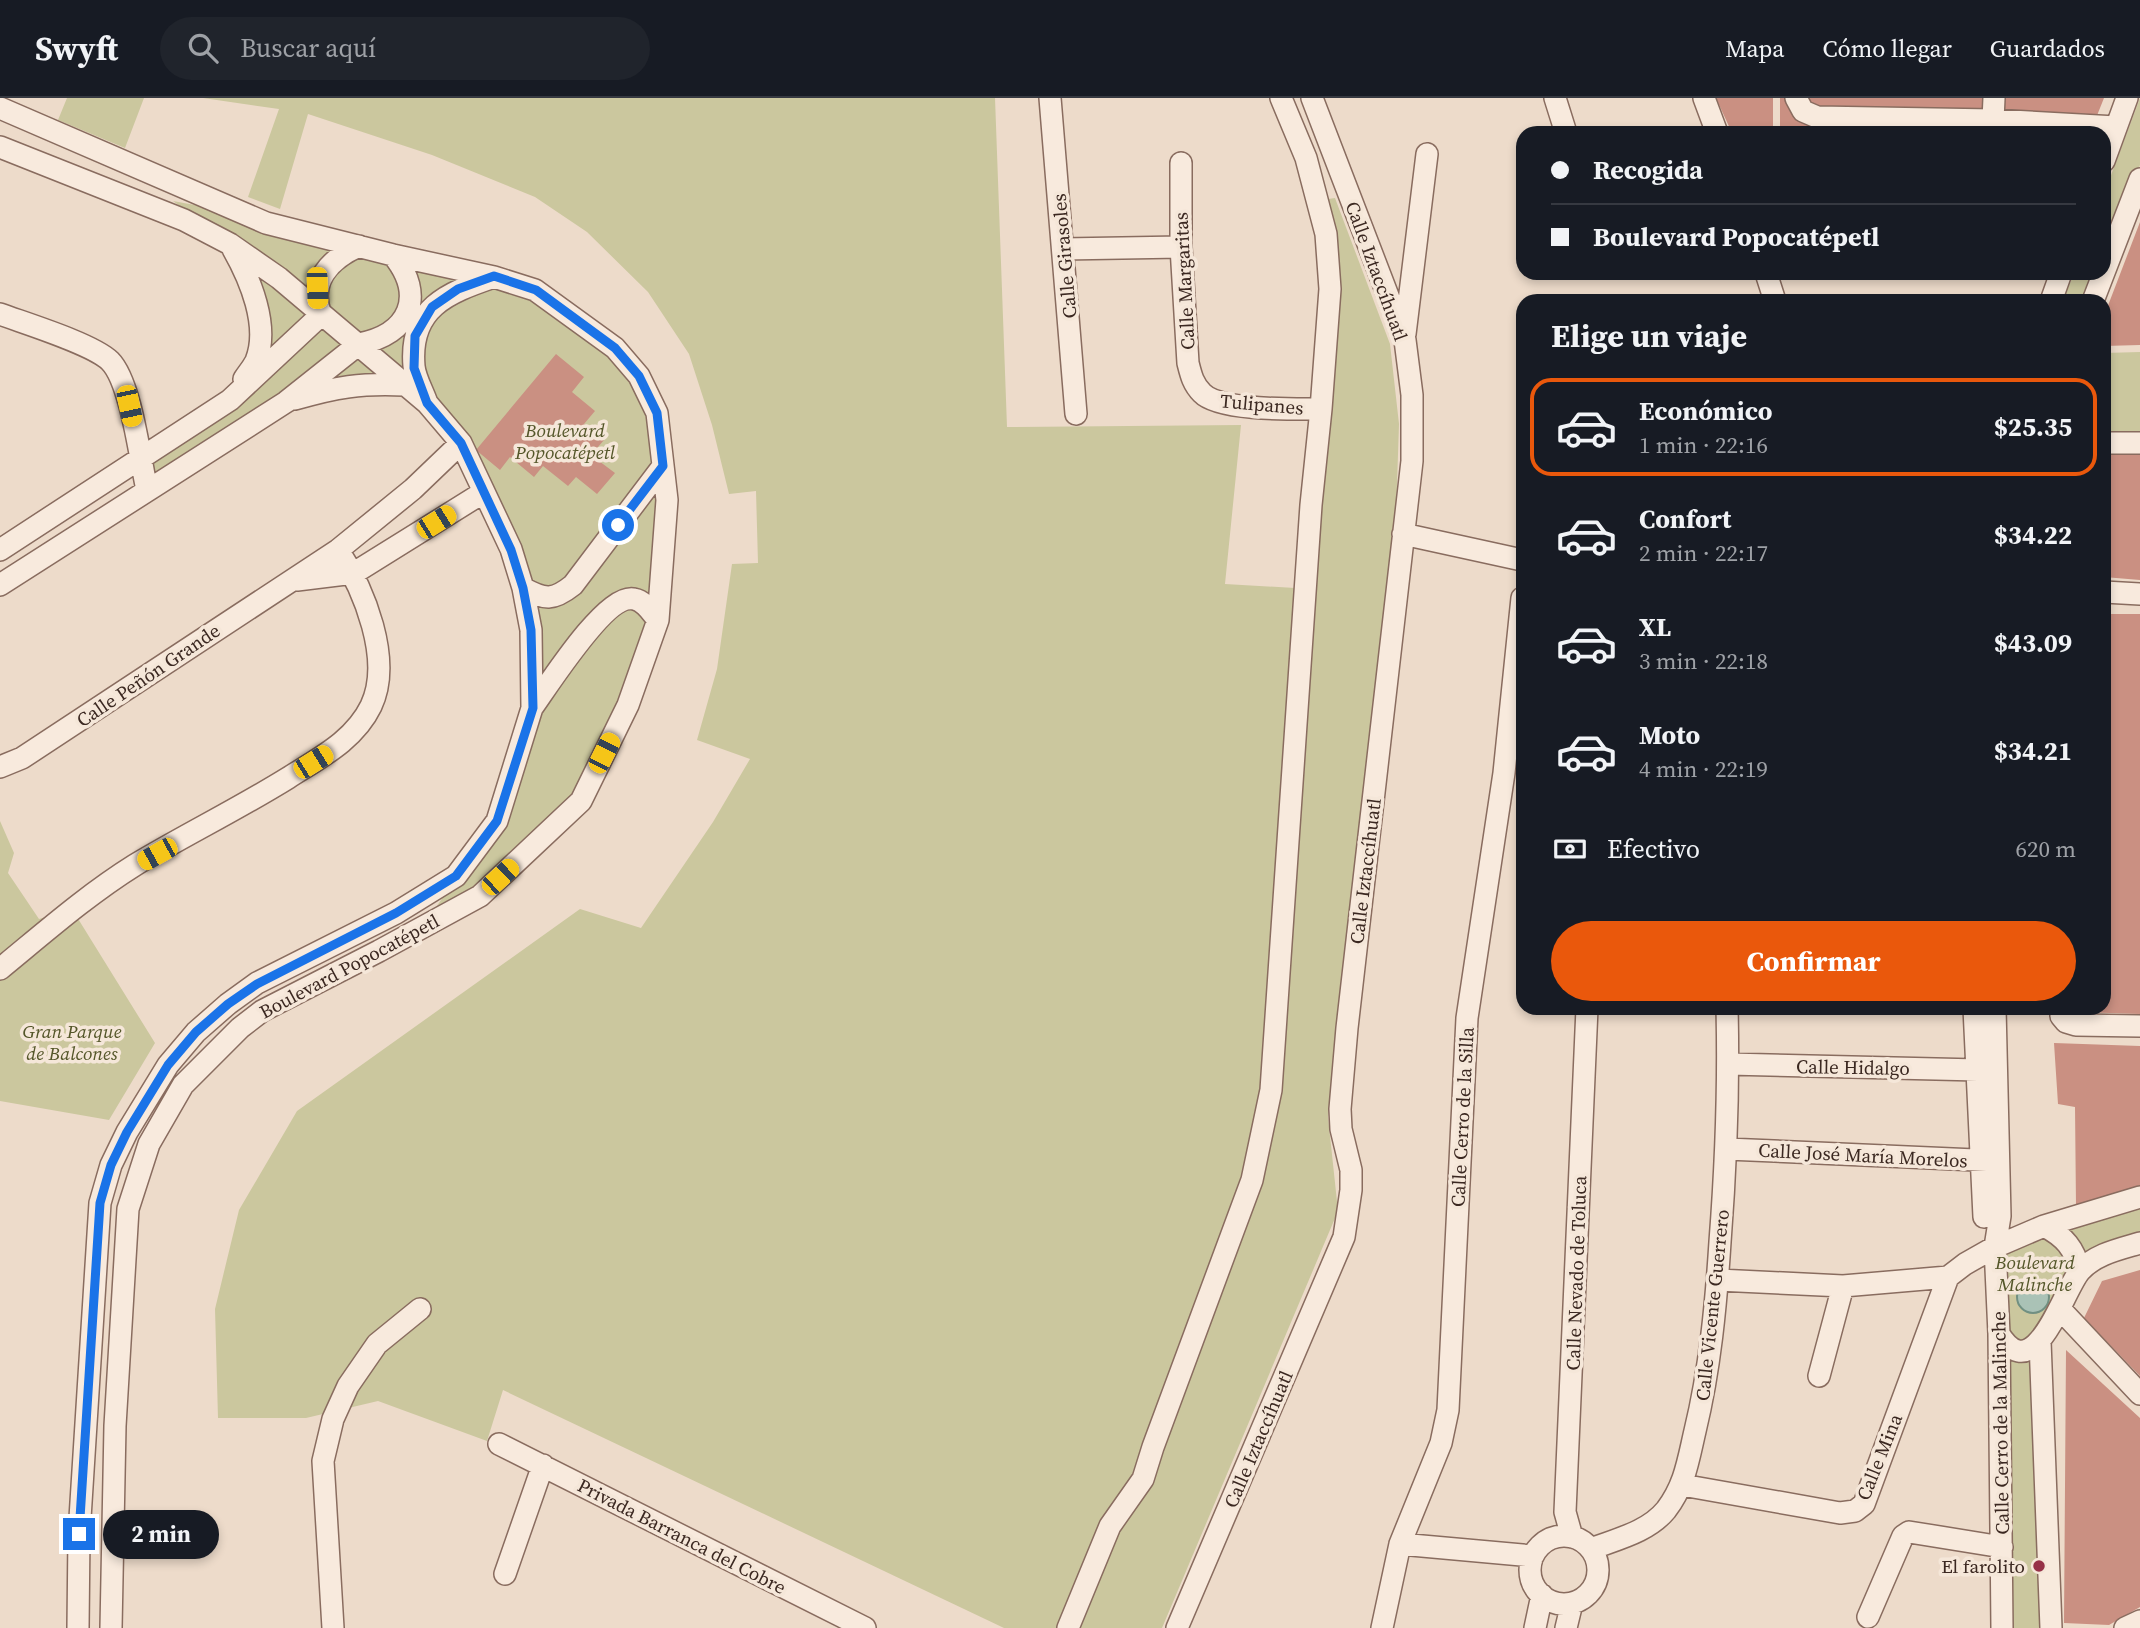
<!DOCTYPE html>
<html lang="es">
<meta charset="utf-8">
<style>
body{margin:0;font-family:"Source Serif 4",serif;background:#20242c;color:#f1f3f6;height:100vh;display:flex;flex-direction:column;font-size:26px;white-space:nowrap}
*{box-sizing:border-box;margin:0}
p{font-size:23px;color:#9ea1a6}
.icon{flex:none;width:38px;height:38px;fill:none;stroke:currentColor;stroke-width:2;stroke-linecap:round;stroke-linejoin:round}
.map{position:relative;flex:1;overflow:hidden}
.panel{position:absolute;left:1516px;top:196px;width:595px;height:721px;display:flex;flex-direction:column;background:#171b24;border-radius:21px;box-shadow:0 4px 10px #0003}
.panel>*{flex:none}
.banner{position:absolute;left:1516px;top:28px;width:595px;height:154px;border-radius:21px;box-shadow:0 4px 10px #0003;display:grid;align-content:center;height:154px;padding:0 35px;background:#171b24}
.end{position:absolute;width:32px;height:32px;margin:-16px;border:9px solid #1a73e8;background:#fff;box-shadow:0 0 0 4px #fff}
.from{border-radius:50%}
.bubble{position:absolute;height:49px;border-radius:24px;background:#171b24;box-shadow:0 4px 10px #0003;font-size:23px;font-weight:700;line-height:49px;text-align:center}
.car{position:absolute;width:21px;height:42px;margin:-21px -10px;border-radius:9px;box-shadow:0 0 5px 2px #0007;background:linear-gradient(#f5c518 24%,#345 0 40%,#f5c518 0 76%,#345 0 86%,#f5c518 0)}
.banner b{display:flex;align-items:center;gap:24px;height:66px;font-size:26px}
.banner b+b{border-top:2px solid #363941}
.banner i{width:18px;height:18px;background:#f1f3f6}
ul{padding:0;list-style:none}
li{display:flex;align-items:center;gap:21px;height:98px;margin:0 14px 10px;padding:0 21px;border:4px solid transparent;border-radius:21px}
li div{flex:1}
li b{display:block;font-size:26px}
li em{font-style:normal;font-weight:700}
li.active{border-color:#ea580c}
li>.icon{width:63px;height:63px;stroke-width:1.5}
h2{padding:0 35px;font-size:32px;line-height:84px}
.pay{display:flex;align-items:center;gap:18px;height:77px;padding:0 35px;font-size:26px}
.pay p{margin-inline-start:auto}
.button{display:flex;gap:14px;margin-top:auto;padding:14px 35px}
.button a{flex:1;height:80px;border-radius:42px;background:#ea580c;color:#fff;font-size:28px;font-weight:700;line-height:80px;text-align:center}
header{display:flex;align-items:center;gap:42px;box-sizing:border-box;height:98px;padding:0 35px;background:#171b24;border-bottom:2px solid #363941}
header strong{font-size:33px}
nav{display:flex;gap:38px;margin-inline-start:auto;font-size:24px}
.search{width:490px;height:63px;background:#20242c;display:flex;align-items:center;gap:18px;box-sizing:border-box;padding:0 24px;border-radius:38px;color:#9ea1a6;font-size:26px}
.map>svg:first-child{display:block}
</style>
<header>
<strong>Swyft</strong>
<div class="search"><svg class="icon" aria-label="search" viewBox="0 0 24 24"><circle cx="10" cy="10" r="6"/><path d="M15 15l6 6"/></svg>Buscar aquí</div>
<nav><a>Mapa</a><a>Cómo llegar</a><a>Guardados</a></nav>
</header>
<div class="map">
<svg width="2140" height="1530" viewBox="0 0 2140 1530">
<rect width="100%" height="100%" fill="#eddbca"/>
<!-- green -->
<path fill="#cbc79e" d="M67,0H144L125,50L58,22Z
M203,0H995L1007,329L1241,327L1225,486L1312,491L1340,189L1328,101L1335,100L1390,246L1399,326L1396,417L1328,1019L1338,1113L1162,1530H1004L503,1292L487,1343L378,1303L306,1320H218L215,1211L239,1112L297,1013L580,811L641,830L713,724L750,661L697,642L717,571L732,466L758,465L756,393L729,396L712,327L689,256L648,194L587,134L535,99L432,57L308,16L280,111L248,99L279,11Z
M2140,0V67L2104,162V96Z
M173,103L243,116L495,180L613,247L656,316L658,522L581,703L480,798L427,822L497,722L532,610L519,449L454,335L405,285L333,288L149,388L147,359L233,303L267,226L231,146Z
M2074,175H2099L2089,203H2063Z
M2140,254V344L2104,345V255Z
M0,723L14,755L8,775L39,821L72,811L155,945L109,1022L0,1003Z
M2140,1099V1145L2106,1156L2040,1243L2051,1530H2004L1995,1149Z"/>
<!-- water -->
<path fill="#aac2b6" stroke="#719082" stroke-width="2" d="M2017 1199a16 16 0 1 1 32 0a16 16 0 1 1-32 0Z"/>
<!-- building -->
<path fill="#ca9082" d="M1716,0H1773V35H1732Z
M1780,0H2104L2090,35L1780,32Z
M2140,124V247L2104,248V218Z
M556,256L584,279L572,294L595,313L584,326L604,342L591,357L615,375L597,396L576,379L568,388L543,368L534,379L510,359L500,372L476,352Z
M2140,354V482L2104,479V355Z
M2104,516H2140V916L2079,914V910H2104Z
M2054,945L2140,948V1088L2076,1108L2075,1009L2058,1006Z
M2140,1172V1278L2084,1220L2102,1183Z
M2066,1252L2140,1320V1509L2109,1527L2064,1525Z"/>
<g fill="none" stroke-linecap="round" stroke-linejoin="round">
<!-- minor casing -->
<g stroke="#896c5f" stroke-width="24">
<path id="minor" d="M1050,0L1076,316
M1555,0L1566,35
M1704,0L1717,35
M1796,0L1803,13L1817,19L1993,22L2116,29
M0,10L266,125L393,157L494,179L535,192L615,250L639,278L657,315L667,402L658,522L628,607L581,703L480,798L379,853L262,913L240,930L183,987L149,1046L128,1111L115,1328L111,1530
M1993,22L1994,0
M0,49L184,122L230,146L279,180L427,305L461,345L511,451L523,490L531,532L532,610L497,723L456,778L396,815L257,885L228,906L196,934L168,967L127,1034L111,1067L100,1105L79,1436L78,1530
M2104,63L2127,0
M1181,65V149L1188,265C1191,277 1193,286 1202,295C1219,313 1295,311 1321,311
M233,151C250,181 270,228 256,263C253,269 248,275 244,281
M1063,151L1181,149
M1766,175L1775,203
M2051,203L2061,175
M2093,203L2140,81
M0,216C24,225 93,246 110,263C131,284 140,361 147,392
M1405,236L1427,56
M295,301C336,289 361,285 404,287
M427,305C423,293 415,280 414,268C409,210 447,195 494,179
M2104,345H2140
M1403,436L1522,462
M0,452L230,302L321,217C308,184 330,161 359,148
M297,482L354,475L484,394
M0,487L286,304L359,246C410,236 426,198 393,157
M523,490C545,502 553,503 573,487L663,368
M2104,494L2140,496
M532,610C548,588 606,495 634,501C645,503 651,514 658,522
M0,669L22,660L338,452L413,391L461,345
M0,871C44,835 87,797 135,767C185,737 238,711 288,680C319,660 354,643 371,608C393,562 364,491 338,452
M1974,910L1984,1119
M1995,910L2000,1118L1995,1149L1999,1236L2002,1530
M2061,910V918L2066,924L2076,927L2140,928
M1729,966L1978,972
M1727,1051L1998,1063
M2044,1128C2065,1139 2074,1150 2080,1173
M1718,1182L1843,1188L1948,1179L1965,1166L1995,1149L2044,1128L2140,1099
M2060,1211L2140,1296
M1999,1236C2035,1293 2063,1192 2080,1173C2095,1156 2120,1151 2140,1145
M2040,1243L2051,1530
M1819,1278L1843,1188
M499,1346L865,1530
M1682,1387L1840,1415L1855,1413L1864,1406L1948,1179
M1530 1472a34 34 0 1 1 68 0a34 34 0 1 1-68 0Z
M1572,1439L1565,1414L1587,910
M1400,1446L1533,1458
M1591,1451C1617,1441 1648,1434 1666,1412C1685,1387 1688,1363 1695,1333C1710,1271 1716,1207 1720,1144C1726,1066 1729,988 1727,910
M505,1476L543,1367
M1868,1519L1903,1438L1909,1434L2002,1449
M333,1530L323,1363L333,1321L348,1288L377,1246L420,1211
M1068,1530L1110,1428L1143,1381L1153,1349L1252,1082L1271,992L1311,407L1321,311L1330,191L1326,136L1306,60L1281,0
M1177,1530L1344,1139L1351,1092V1072L1341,1031L1340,1011L1347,930L1412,363V297L1405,242L1312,0
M1382,1530L1400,1446L1441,1345L1448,1312L1467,920L1504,675L1522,500
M1535,1530L1542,1497
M1566,1530L1572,1505
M2125,1530L2140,1523"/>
</g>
<!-- minor -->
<use href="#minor" stroke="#f8eadd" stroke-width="21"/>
</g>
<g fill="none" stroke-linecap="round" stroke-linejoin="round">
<!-- route -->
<path stroke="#1a73e8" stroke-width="9" d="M79,1436L100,1105L111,1067L127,1034L168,967L196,934L228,906L257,886L396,815L456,778L497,723L533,610L531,532L523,490L511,452L461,345L427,305L414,270L415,238L432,209L458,191L494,178L536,192L615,250L639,278L657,315L663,368L618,427"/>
</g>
<!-- markers -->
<circle fill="#963147" stroke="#f5e7d9" stroke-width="2.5" cx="2039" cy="1468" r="7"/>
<g text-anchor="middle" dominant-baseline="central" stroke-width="7" stroke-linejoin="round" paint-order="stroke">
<!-- street labels -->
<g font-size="19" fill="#3b2821" stroke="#f5e7d9">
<text transform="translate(1064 158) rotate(-95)">Calle Girasoles</text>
<text transform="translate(1377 173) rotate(70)">Calle Iztaccíhuatl</text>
<text transform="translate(1184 183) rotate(-93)">Calle Margaritas</text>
<text transform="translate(1262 306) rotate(5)">Tulipanes</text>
<text transform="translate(148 577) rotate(-34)">Calle Peñón Grande</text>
<text transform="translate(1365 773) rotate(-83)">Calle Iztaccíhuatl</text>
<text transform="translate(349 868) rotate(-28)">Boulevard Popocatépetl</text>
<text transform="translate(1853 969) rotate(1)">Calle Hidalgo</text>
<text transform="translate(1462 1019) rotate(-87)">Calle Cerro de la Silla</text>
<text transform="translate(1863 1057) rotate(3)">Calle José María Morelos</text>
<text transform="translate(1576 1175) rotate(-88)">Calle Nevado de Toluca</text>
<text transform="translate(1712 1207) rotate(-84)">Calle Vicente Guerrero</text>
<text transform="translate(2000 1325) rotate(-91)">Calle Cerro de la Malinche</text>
<text transform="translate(1258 1341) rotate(-67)">Calle Iztaccíhuatl</text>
<text transform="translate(1879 1359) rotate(-68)">Calle Mina</text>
<text transform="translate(682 1438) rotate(27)">Privada Barranca del Cobre</text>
</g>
<!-- park labels -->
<g font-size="19" font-style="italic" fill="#545629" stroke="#f5e7d9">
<text x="565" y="332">Boulevard<tspan x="565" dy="22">Popocatépetl</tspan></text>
<text x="72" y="933">Gran Parque<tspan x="72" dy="22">de Balcones</tspan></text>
<text x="2035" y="1164">Boulevard<tspan x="2035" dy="22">Malinche</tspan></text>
</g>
<!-- poi labels -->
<g font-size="19" fill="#3b2821" stroke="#f5e7d9" text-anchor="end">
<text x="2025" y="1468">El farolito</text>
</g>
</g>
</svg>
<i class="end from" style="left:618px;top:427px"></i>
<i class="end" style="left:79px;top:1436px"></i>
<div class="bubble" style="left:103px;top:1412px;width:116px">2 min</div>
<i class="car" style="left:317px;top:190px;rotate:178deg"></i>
<i class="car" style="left:129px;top:308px;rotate:168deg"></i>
<i class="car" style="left:436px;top:424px;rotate:58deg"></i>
<i class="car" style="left:604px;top:655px;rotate:27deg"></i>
<i class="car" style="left:313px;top:664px;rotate:58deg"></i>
<i class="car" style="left:157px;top:756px;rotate:241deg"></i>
<i class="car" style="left:500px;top:779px;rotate:47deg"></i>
<div class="banner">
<b><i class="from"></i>Recogida</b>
<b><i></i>Boulevard Popocatépetl</b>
</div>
<section class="panel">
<h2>Elige un viaje</h2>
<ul>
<li class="active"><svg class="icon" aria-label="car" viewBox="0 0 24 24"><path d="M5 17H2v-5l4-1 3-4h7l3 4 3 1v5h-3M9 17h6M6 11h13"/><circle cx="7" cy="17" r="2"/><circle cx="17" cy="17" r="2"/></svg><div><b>Económico</b><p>1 min · 22:16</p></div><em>$25.35</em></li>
<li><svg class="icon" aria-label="car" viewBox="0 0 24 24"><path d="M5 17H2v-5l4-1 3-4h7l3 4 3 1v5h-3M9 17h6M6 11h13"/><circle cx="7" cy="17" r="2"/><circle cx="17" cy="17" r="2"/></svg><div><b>Confort</b><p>2 min · 22:17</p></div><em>$34.22</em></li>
<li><svg class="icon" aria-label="car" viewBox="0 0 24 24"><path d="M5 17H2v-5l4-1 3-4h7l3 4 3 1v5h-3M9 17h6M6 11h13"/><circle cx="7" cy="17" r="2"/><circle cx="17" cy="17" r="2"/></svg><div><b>XL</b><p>3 min · 22:18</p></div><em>$43.09</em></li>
<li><svg class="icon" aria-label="car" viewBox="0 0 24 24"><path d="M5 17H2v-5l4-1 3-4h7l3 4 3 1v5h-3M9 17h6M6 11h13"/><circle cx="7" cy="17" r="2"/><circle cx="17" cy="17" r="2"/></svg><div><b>Moto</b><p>4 min · 22:19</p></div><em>$34.21</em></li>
</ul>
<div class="pay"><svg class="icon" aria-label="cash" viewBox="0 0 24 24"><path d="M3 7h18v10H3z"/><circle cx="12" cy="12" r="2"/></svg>Efectivo<p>620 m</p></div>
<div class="button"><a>Confirmar</a></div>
</section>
</div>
